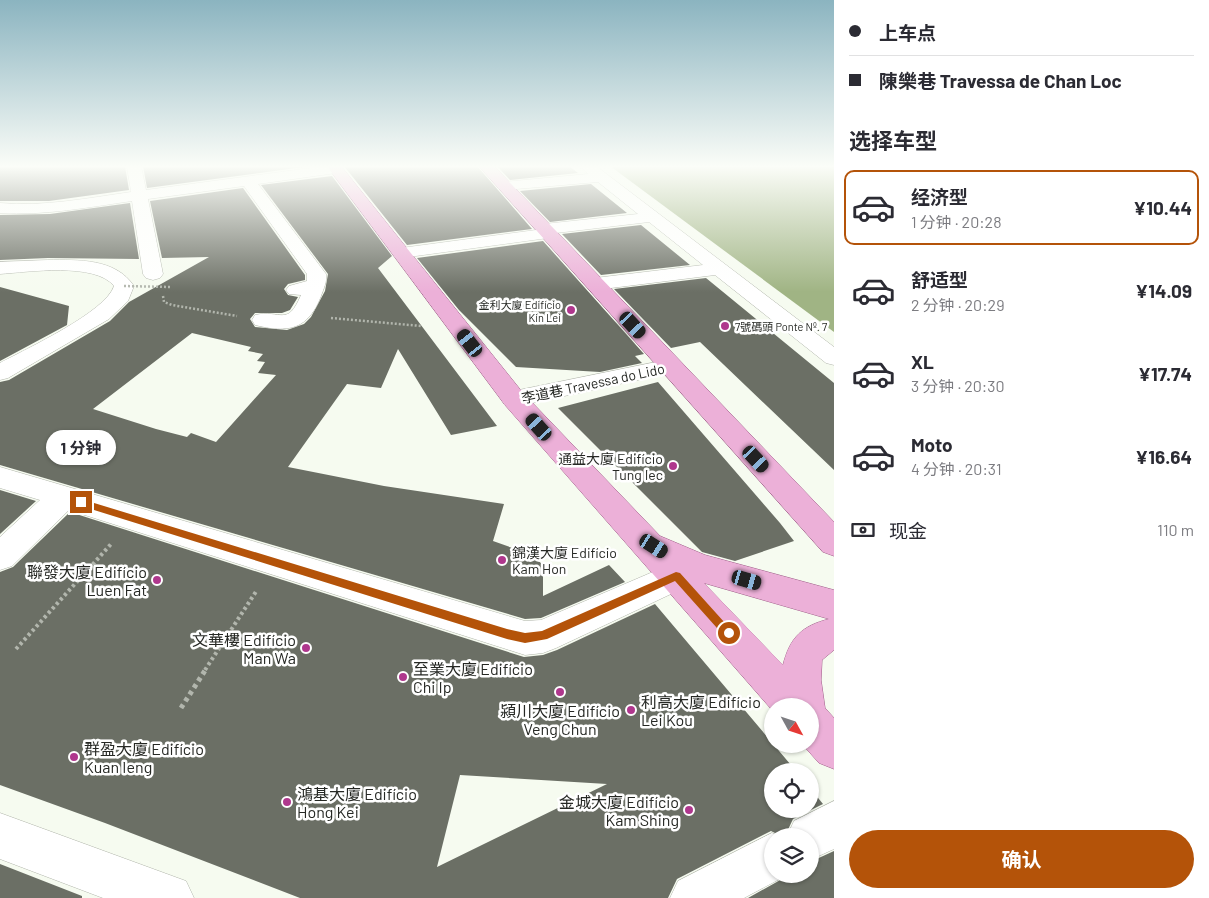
<!DOCTYPE html>
<html lang="zh">
<meta charset="utf-8">
<style>
body{margin:0;font-family:Barlow,"Noto Sans SC",sans-serif;background:#f2f2f3;color:#2b2b33;height:100vh;display:flex;flex-direction:column;font-size:19px;white-space:nowrap}
*{box-sizing:border-box;margin:0}
p{font-size:16px;color:#7c7c81}
.icon{flex:none;width:28px;height:28px;fill:none;stroke:currentColor;stroke-width:2;stroke-linecap:round;stroke-linejoin:round}
.map{position:relative;flex:1;overflow:hidden}
.drawer{display:flex;flex-direction:column;background:#fff;width:375px}
.drawer>*{flex:none}
.hud{display:grid;align-content:center;height:110px;padding:0 15px;background:#fff}
.needle{width:32px;rotate:130deg}
.tools{position:absolute;left:764px;top:698px;display:grid;gap:10px}
.tools a{display:grid;place-items:center;width:55px;height:55px;border-radius:50%;background:#fff;box-shadow:0 1px 4px #0004;font-size:25px}
.end{position:absolute;width:22px;height:22px;margin:-11px;border:6px solid #b45309;background:#fff;box-shadow:0 0 0 2px #fff}
.from{border-radius:50%}
.bubble{position:absolute;height:35px;border-radius:18px;background:#fff;box-shadow:0 1px 4px #0004;font-size:16px;font-weight:700;line-height:35px;text-align:center}
.car{position:absolute;width:15px;height:30px;margin:-15px -8px;border-radius:6px;box-shadow:0 0 4px 1px #0007;background:linear-gradient(#222 24%,#8ab4d8 0 40%,#222 0 76%,#8ab4d8 0 86%,#222 0)}
.hud b{display:flex;align-items:center;gap:18px;height:48px;font-size:19px}
.hud b+b{border-top:1px solid #e1e1e2}
.hud i{width:12px;height:12px;background:#2b2b33}
ul{padding:0;list-style:none}
li{display:flex;align-items:center;gap:15px;height:75px;margin:0 10px 8px;padding:0 5px;border:2px solid transparent;border-radius:10px}
li div{flex:1}
li b{display:block;font-size:19px}
li em{font-style:normal;font-weight:700}
li.on{border-color:#b45309}
li>.icon{width:45px;height:45px;stroke-width:1.5}
h2{padding:0 15px;font-size:22px;line-height:60px}
.pay{display:flex;align-items:center;gap:12px;height:55px;padding:0 15px;font-size:19px}
.pay p{margin-inline-start:auto}
.primary-button{display:flex;gap:10px;margin-top:auto;padding:10px 15px}
.primary-button a{flex:1;height:58px;border-radius:30px;background:#b45309;color:#fff;font-size:20px;font-weight:700;line-height:58px;text-align:center}
main{display:flex;flex:1;min-height:0}
.map>svg:first-child{display:block}
</style>
<main>
<div class="map">
<svg width="834" height="898" viewBox="0 0 834 898">
<rect width="100%" height="100%" fill="#f6fbf0"/>
<!-- water -->
<path fill="#a0b484" d="M610,166H834V332Z"/>
<!-- building -->
<path fill="#6b6f65" fill-rule="evenodd" d="M0,166H125L129,190L49,201H0Z
M143,166H311L147,188Z
M344,166H477L532,229L407,245Z
M497,166H569L578,173L510,180Z
M332,176L392,256L378,268L497,426L451,435L398,349L381,388L347,384L288,467L384,486L504,504L493,541L532,555L543,565V596L609,565L625,582L541,618L525,619L0,465V382L9,380L110,321L129,302L209,257L162,258L150,201L243,188L305,275V280L288,284L284,289L288,295L298,297L290,310L282,313H255L250,319L255,327L287,330L304,324L311,317L325,291L328,274L261,185ZM192,333L251,347L248,351L263,354L257,361L265,362L258,373L276,375L216,442L191,433L187,437L156,429L93,409Z
M591,184L627,213L550,222L520,191Z
M130,203L139,259L48,258L0,260V215L50,214Z
M641,225L690,265L601,275L562,234Z
M543,241L644,354L635,356L642,363L600,372L516,367L459,310L417,258Z
M706,278L834,383V470L700,342L671,348L614,289Z
M0,287L69,306L67,325L0,361Z
M658,382L780,523L794,541L735,561L702,552L558,408Z
M0,490L36,501L0,534Z
M70,512L524,657L543,655L557,650L655,604L796,771H772V809H810V788L823,804L793,819L785,836H781L771,831L677,879L668,898H300L105,823L0,785V572L13,567ZM460,775L607,784L437,867Z
M834,851V898H748L791,874H810V862Z
M0,864L82,896V898H0Z"/>
<g fill="none" stroke-linecap="round" stroke-linejoin="round">
<!-- minor casing -->
<g stroke="#b1b5ab" stroke-width="1">
<path id="minor" d="M127,166H141L146,190L326,166H341L343,169L341,172L336,173L258,184L326,274C327,282 324,288 321,296C308,330 288,333 255,325L252,320L255,315C281,309 287,328 301,295L289,294L286,290L289,286L307,281V274L244,186L148,199L163,274L160,278L153,280L146,278L143,274L132,201C89,207 44,216 0,213V203C44,207 88,198 131,192Z
M580,166H596L834,347V365L826,363L715,275L595,290L588,288L585,284L588,280L595,278L703,265L649,222L556,233L554,237L548,238L401,258L395,257L392,253L395,249L401,248L536,230L538,225L544,224L638,214L598,182L504,190L499,189L497,186L499,183L504,182L588,174Z
M48,260C79,260 115,258 134,286L128,301L109,319L8,378L0,380V363C26,349 106,312 114,286C95,262 28,272 0,274V262Z
M671,359L679,361L683,366L679,371L514,407L505,405L501,399L505,393L514,391Z
M0,467L525,621L541,620L676,562L688,566L693,576L688,586L556,648L543,653L525,655L69,510L12,566L0,570V537L40,500L0,488Z
M834,801V849L810,860V836H787L794,821Z
M0,813L186,881L194,898H103L0,859Z
M772,833L779,836H772V874H789L744,898H670L678,881Z"/>
</g>
<!-- major casing -->
<g stroke="#9e5e88" stroke-width="1">
<path id="major" d="M327,166H341L523,393L660,536L705,555L834,590V650L822,660L821,680L825,708L834,718V769L819,763L802,744H810V706H772V710L505,405ZM704,583L829,619C802,626 790,637 783,665Z
M479,166H494L834,522V556L823,552Z"/>
</g>
<!-- path-far2 -->
<path stroke="#b2b6ad" stroke-width="2.5" stroke-dasharray="2 2" stroke-linecap="butt" d="M163,296L164,302L172,305L237,316
M331,318L421,326"/>
<!-- path-far1 -->
<path stroke="#b2b6ad" stroke-width="4" stroke-dasharray="3 3" stroke-linecap="butt" d="M16,649L112,543
M205,670L257,590"/>
<!-- path -->
<path stroke="#b2b6ad" stroke-width="5" stroke-dasharray="4 4" stroke-linecap="butt" d="M181,708L206,669"/>
<!-- minor -->
<use href="#minor" fill="#fff" fill-rule="evenodd"/>
<!-- major -->
<use href="#major" fill="#ecb0d8" fill-rule="evenodd"/>
<!-- path-bridge -->
<path stroke="#b2b6ad" stroke-width="2.5" stroke-dasharray="2 2" stroke-linecap="butt" d="M124,286L171,287"/>
</g>
<!-- sky -->
<linearGradient id="sky" x2="0" y2="1"><stop stop-color="#8bb4c0"/><stop offset="0.57" stop-color="#fbfdf8"/><stop offset="1" stop-color="#fbfdf8" stop-opacity="0"/></linearGradient>
<rect width="834" height="292" fill="url(#sky)"/>
<!-- route -->
<path fill="#b45309" d="M81,499L507,629L525,633L542,631L676,572L680,573L734,633L732,637H725L675,581L547,639L525,643L507,639L78,505V500Z"/>
<!-- markers -->
<g fill="#af378d" stroke="#fff" stroke-width="2">
<circle cx="571" cy="310" r="5"/>
<circle cx="725" cy="326" r="5"/>
<circle cx="673" cy="466" r="5"/>
<circle cx="502" cy="560" r="5"/>
<circle cx="157" cy="580" r="5"/>
<circle cx="306" cy="648" r="5"/>
<circle cx="403" cy="677" r="5"/>
<circle cx="560" cy="692" r="5"/>
<circle cx="631" cy="710" r="5"/>
<circle cx="74" cy="757" r="5"/>
<circle cx="287" cy="802" r="5"/>
<circle cx="689" cy="810" r="5"/>
</g>
<g text-anchor="middle" dominant-baseline="central" stroke-width="5" stroke-linejoin="round" paint-order="stroke">
<!-- far-poi labels -->
<g font-size="11" fill="#262824" stroke="#fff" text-anchor="end">
<text x="561" y="304">金利大廈 Edifício<tspan x="561" dy="13">Kin Lei</tspan></text>
<text x="735" y="326" text-anchor="start">7號碼頭 Ponte Nº. 7</text>
</g>
<!-- street labels -->
<g font-size="14" fill="#262824" stroke="#fff">
<text transform="translate(593 383) rotate(-12)">李道巷 Travessa do Lido</text>
</g>
<!-- poi labels -->
<g font-size="14" fill="#262824" stroke="#fff" text-anchor="end">
<text x="663" y="458">通益大廈 Edifício<tspan x="663" dy="16">Tung Iec</tspan></text>
<text x="512" y="552" text-anchor="start">錦漢大廈 Edifício<tspan x="512" dy="16">Kam Hon</tspan></text>
</g>
<!-- near-poi labels -->
<g font-size="16" fill="#262824" stroke="#fff" text-anchor="start">
<text x="147" y="571" text-anchor="end">聯發大廈 Edifício<tspan x="147" dy="18">Luen Fat</tspan></text>
<text x="296" y="639" text-anchor="end">文華樓 Edifício<tspan x="296" dy="18">Man Wa</tspan></text>
<text x="413" y="668">至業大廈 Edifício<tspan x="413" dy="18">Chi Ip</tspan></text>
<text x="641" y="701">利高大廈 Edifício<tspan x="641" dy="18">Lei Kou</tspan></text>
<text x="560" y="710" text-anchor="middle">潁川大廈 Edifício<tspan x="560" dy="18">Veng Chun</tspan></text>
<text x="84" y="748">群盈大廈 Edifício<tspan x="84" dy="18">Kuan Ieng</tspan></text>
<text x="297" y="793">鴻基大廈 Edifício<tspan x="297" dy="18">Hong Kei</tspan></text>
<text x="679" y="801" text-anchor="end">金城大廈 Edifício<tspan x="679" dy="18">Kam Shing</tspan></text>
</g>
</g>
</svg>
<div class="tools">
<a><svg class="needle" viewBox="-14 -14 28 28"><path d="M0-13l5 13h-10z" fill="#e53935"/><path d="M0 13l5-13h-10z" fill="#7c7c81"/></svg></a>
<a><svg class="icon" aria-label="locate" viewBox="0 0 24 24"><circle cx="12" cy="12" r="6"/><path d="M12 2v4M12 18v4M2 12h4M18 12h4"/></svg></a>
<a><svg class="icon" aria-label="layers" viewBox="0 0 24 24"><path d="M12 4l9 5-9 5-9-5zM3 14l9 5 9-5"/></svg></a>
</div>
<i class="end from" style="left:729px;top:633px"></i>
<i class="end" style="left:81px;top:502px"></i>
<div class="bubble" style="left:46px;top:430px;width:70px">1 分钟</div>
<i class="car" style="left:633px;top:325px;rotate:137deg"></i>
<i class="car" style="left:470px;top:343px;rotate:322deg"></i>
<i class="car" style="left:539px;top:427px;rotate:318deg"></i>
<i class="car" style="left:756px;top:459px;rotate:137deg"></i>
<i class="car" style="left:654px;top:546px;rotate:122deg"></i>
<i class="car" style="left:747px;top:580px;rotate:106deg"></i>
</div>
<section class="drawer">
<div class="hud">
<b><i class="from"></i>上车点</b>
<b><i></i>陳樂巷 Travessa de Chan Loc</b>
</div>
<h2>选择车型</h2>
<ul>
<li class="on"><svg class="icon" aria-label="car" viewBox="0 0 24 24"><path d="M5 17H2v-5l4-1 3-4h7l3 4 3 1v5h-3M9 17h6M6 11h13"/><circle cx="7" cy="17" r="2"/><circle cx="17" cy="17" r="2"/></svg><div><b>经济型</b><p>1 分钟 · 20:28</p></div><em>¥10.44</em></li>
<li><svg class="icon" aria-label="car" viewBox="0 0 24 24"><path d="M5 17H2v-5l4-1 3-4h7l3 4 3 1v5h-3M9 17h6M6 11h13"/><circle cx="7" cy="17" r="2"/><circle cx="17" cy="17" r="2"/></svg><div><b>舒适型</b><p>2 分钟 · 20:29</p></div><em>¥14.09</em></li>
<li><svg class="icon" aria-label="car" viewBox="0 0 24 24"><path d="M5 17H2v-5l4-1 3-4h7l3 4 3 1v5h-3M9 17h6M6 11h13"/><circle cx="7" cy="17" r="2"/><circle cx="17" cy="17" r="2"/></svg><div><b>XL</b><p>3 分钟 · 20:30</p></div><em>¥17.74</em></li>
<li><svg class="icon" aria-label="car" viewBox="0 0 24 24"><path d="M5 17H2v-5l4-1 3-4h7l3 4 3 1v5h-3M9 17h6M6 11h13"/><circle cx="7" cy="17" r="2"/><circle cx="17" cy="17" r="2"/></svg><div><b>Moto</b><p>4 分钟 · 20:31</p></div><em>¥16.64</em></li>
</ul>
<div class="pay"><svg class="icon" aria-label="cash" viewBox="0 0 24 24"><path d="M3 7h18v10H3z"/><circle cx="12" cy="12" r="2"/></svg>现金<p>110 m</p></div>
<div class="primary-button"><a>确认</a></div>
</section>
</main>
